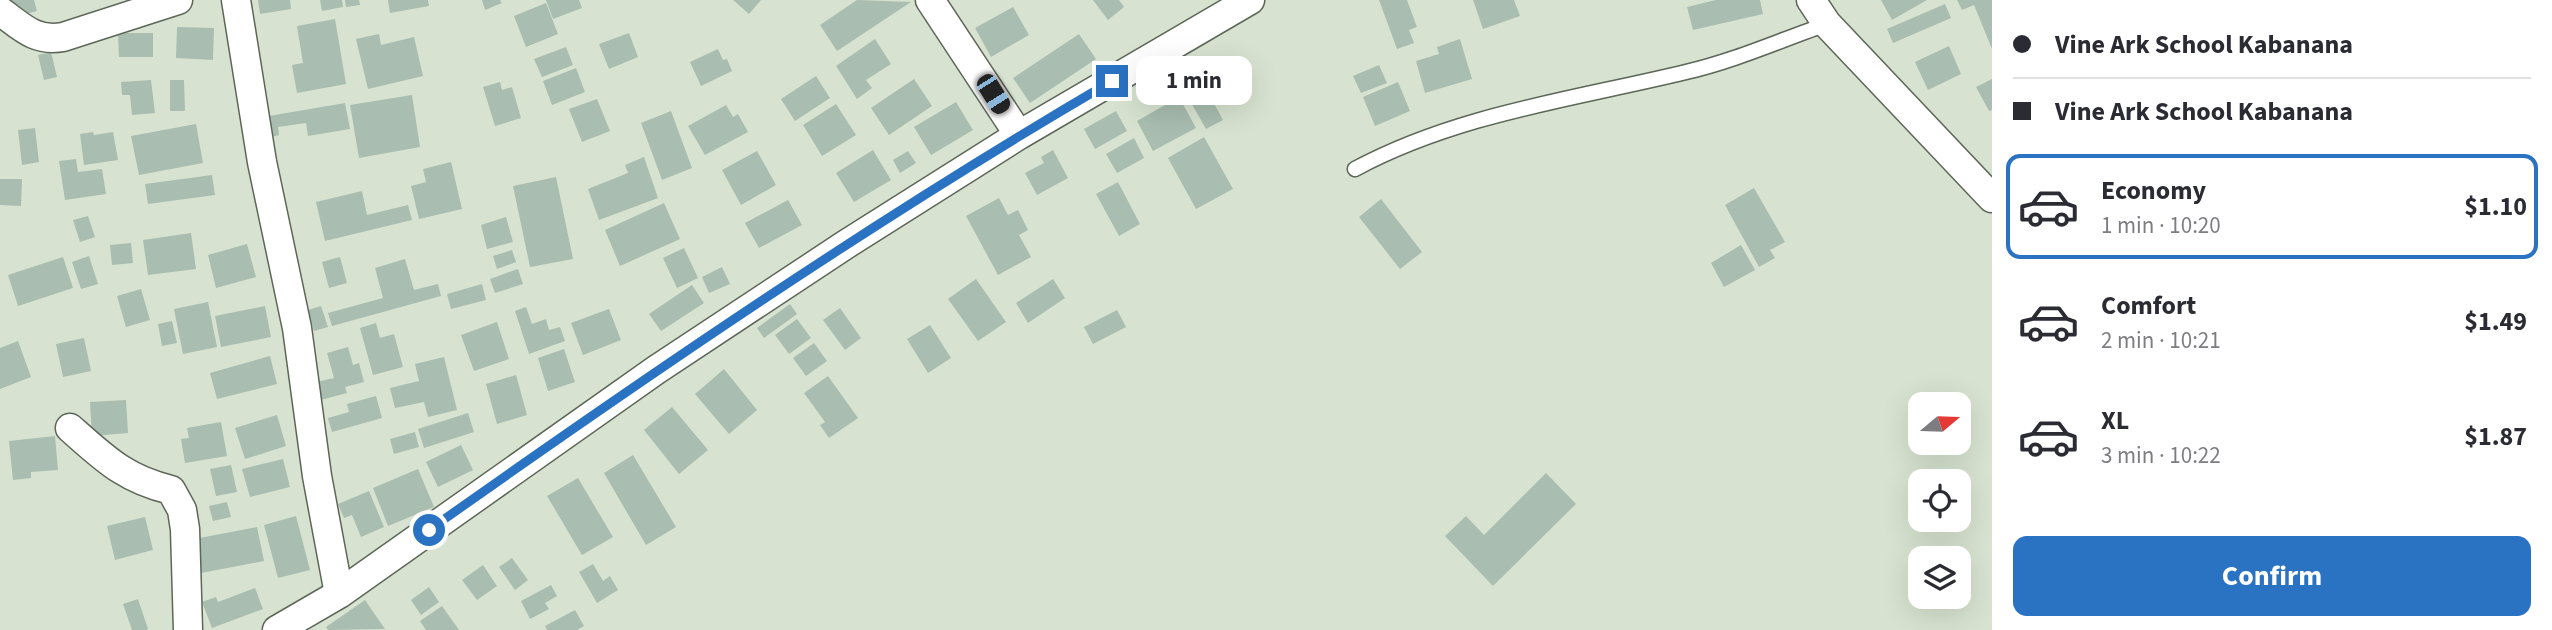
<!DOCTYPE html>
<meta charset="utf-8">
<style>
body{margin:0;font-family:"Source Sans 3",sans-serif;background:#f2f2f3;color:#2b2b33;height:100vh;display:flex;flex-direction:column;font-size:26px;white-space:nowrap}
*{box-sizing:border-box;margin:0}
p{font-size:23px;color:#7c7c81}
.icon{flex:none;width:38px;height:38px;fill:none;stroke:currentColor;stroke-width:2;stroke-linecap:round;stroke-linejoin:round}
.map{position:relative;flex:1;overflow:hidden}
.sheet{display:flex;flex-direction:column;background:#fff;width:560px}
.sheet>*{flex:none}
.top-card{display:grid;align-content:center;height:154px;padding:0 21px;background:#fff}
.needle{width:46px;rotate:71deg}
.fabs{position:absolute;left:1908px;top:392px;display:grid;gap:14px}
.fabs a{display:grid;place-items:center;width:63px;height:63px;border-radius:14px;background:#fff;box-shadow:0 7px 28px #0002;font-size:35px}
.end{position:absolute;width:32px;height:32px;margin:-16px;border:9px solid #2a72c2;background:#fff;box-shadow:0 0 0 4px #fff}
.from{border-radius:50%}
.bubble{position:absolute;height:49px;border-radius:14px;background:#fff;box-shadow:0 7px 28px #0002;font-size:23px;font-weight:700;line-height:49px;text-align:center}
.car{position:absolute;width:21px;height:42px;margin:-21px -10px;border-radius:9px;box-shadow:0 0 5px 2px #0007;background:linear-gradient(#222 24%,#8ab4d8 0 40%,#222 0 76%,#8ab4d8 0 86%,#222 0)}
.top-card b{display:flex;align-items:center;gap:24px;height:66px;font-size:26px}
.top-card b+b{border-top:2px solid #e1e1e2}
.top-card i{width:18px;height:18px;background:#2b2b33}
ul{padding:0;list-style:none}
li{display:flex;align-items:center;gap:21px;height:105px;margin:0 14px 10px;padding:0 7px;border:4px solid transparent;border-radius:14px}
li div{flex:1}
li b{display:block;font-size:26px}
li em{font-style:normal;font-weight:700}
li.active{border-color:#2a72c2}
li>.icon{width:63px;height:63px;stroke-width:1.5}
.button{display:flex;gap:14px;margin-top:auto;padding:14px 21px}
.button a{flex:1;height:80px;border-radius:14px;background:#2a72c2;color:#fff;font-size:28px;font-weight:700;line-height:80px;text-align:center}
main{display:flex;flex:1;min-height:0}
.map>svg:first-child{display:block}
</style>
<main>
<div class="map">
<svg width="1992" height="630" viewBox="0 0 1992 630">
<rect width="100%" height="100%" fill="#d7e3d0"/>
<!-- building -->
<path fill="#a9bdb0" d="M10,0H34L37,11L15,17Z
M258,0H290L291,9L260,14Z
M320,0H342L343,7L322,11Z
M345,0H359L360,5L346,7Z
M388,0H428L429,6L390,13Z
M482,0H500L502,3L485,10Z
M546,0H579L582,8L553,19Z
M733,0H761L749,14Z
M857,0L911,2L837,51L820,25Z
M1093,0H1119L1124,7L1108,20Z
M1379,0H1407L1417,27L1409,30L1414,43L1397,49Z
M1473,0H1514L1520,16L1483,29Z
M1716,0H1760L1763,14L1693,30L1687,7Z
M1881,0H1927L1892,20Z
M1957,0H1992V49L1974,5L1962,10Z
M546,3L558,34L526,47L514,16Z
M1945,4L1951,18L1893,43L1887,29Z
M1013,7L1029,35L991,57L975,28Z
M335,19L346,84L297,93L292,65L303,63L297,26Z
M177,27L214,28L213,60L176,58Z
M118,33H153V57H119Z
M629,33L638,57L609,69L599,44Z
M379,34L381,45L414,37L423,76L368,89L356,39Z
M1079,34L1096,59L1030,103L1013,78Z
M875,39L891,64L866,80L872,88L857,99L836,66Z
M1460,39L1472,79L1425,93L1416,61L1439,54L1437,47Z
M1949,46L1961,74L1928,90L1915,62Z
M566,47L573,65L542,77L534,59Z
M718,49L723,60L727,59L732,71L701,86L690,62Z
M51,52L57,77L44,80L38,55Z
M1379,65L1387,83L1361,93L1353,76Z
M576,68L585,92L552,105L543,81Z
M816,76L830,98L795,121L781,99Z
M914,79L932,106L889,135L871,108Z
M1992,79V110L1989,111L1976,87Z
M151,80L155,113L132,115L130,95H122L121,82Z
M170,80H184L185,111H170Z
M500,82L502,90L512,87L521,118L495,126L483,87Z
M1398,82L1410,111L1375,126L1363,97Z
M1203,83L1223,120L1206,129L1185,92Z
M412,95L420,147L359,158L350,105Z
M1179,97L1196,128L1153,151L1137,121Z
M597,99L610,131L582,142L569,109Z
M956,102L973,130L931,155L914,127Z
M345,103L350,129L308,136L306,123L278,127L279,135L267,138L263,117Z
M836,104L856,135L822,156L803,125Z
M726,105L733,117L738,114L748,132L705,155L688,126Z
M671,111L692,168L662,180L641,123Z
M1116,111L1127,131L1095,149L1084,129Z
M196,124L203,163L139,175L131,136Z
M35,128L39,162L22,165L18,130Z
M93,132L94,135L113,132L118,160L84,165L80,134Z
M1204,137L1233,189L1196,209L1168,158Z
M1134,138L1144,158L1117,173L1106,154Z
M873,150L891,180L854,202L836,173Z
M1053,150L1068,178L1037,195L1025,173L1044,163L1041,157Z
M757,151L776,185L741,205L722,170Z
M908,151L916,163L900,173L893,160Z
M644,157L658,198L599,220L588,189L628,173L625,165Z
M76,159L78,172L102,169L106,194L65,200L59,161Z
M451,162L462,209L419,219L411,186L426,182L423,169Z
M212,175L215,195L148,204L145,184Z
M556,177L573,259L530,267L513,186Z
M0,179H22L21,206L0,205Z
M1118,182L1140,224L1119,236L1096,194Z
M1754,188L1785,242L1770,250L1775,258L1759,267L1725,205Z
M362,191L367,215L408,205L412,220L325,241L316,202Z
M999,198L1008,215L1018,210L1028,230L1019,235L1031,257L998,275L966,216Z
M1381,199L1422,252L1400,269L1359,217Z
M788,200L802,225L759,248L745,223Z
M664,203L680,239L620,266L605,230Z
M88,216L95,237L80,242L73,220Z
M506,217L513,242L487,249L481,225Z
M191,233L196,269L148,275L143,240Z
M131,243L133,263L112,265L110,245Z
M247,244L256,277L216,288L208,255Z
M1741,245L1755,270L1724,287L1711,263Z
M684,248L698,278L677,288L663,258Z
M512,250L516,262L497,269L493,256Z
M89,256L98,284L81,289L72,262Z
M63,257L73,288L18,306L8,275Z
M340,257L347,283L329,288L322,262Z
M405,259L414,290L438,284L441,296L332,326L328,313L383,298L375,268Z
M722,267L730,284L709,293L702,277Z
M518,269L523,284L495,293L490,279Z
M976,279L1006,322L978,341L948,299Z
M1053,279L1065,298L1028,323L1016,303Z
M482,284L486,300L451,309L447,294Z
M692,285L704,303L661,331L649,314Z
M141,289L150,320L126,327L117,296Z
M208,302L217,347L183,354L174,309Z
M790,304L797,314L764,338L757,328Z
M265,306L271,337L221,347L215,316Z
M321,306L328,327L314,331L308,310Z
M526,307L532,324L546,319L549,330L560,327L565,341L529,354L515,311Z
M840,308L861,338L845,350L823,320Z
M609,309L621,340L583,355L571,323Z
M1117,310L1126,327L1093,344L1084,327Z
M797,319L811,338L789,354L775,335Z
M172,321L177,343L162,346L158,324Z
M497,322L509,359L474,371L461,335Z
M376,323L380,338L394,334L403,367L373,375L360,328Z
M930,325L951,358L928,373L907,339Z
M84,338L91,371L63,377L56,344Z
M18,341L31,377L0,389V348Z
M814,343L827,361L806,376L793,358Z
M348,347L353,365L359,363L364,382L345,387L347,393L317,401L312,383L334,378L327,353Z
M564,349L575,382L548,391L538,358Z
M270,356L277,384L217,399L210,373Z
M444,357L457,410L428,417L424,402L395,408L390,388L419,381L415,364Z
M724,369L757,410L729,434L695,394Z
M516,375L527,415L497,424L486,384Z
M828,376L858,418L829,438L820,425L825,422L804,393Z
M376,396L382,418L332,432L328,418L349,412L347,404Z
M126,400L128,433L92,436L90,402Z
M672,407L708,450L679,474L644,430Z
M468,413L474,432L424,448L418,429Z
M277,415L286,446L245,459L235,428Z
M221,422L227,456L185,463L181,439L189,438L187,428Z
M415,432L419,447L394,454L390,439Z
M55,436L58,470L31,472V478L13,480L9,441Z
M461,445L473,470L438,487L426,462Z
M633,455L676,527L646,545L604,473Z
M283,459L290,487L250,497L242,469Z
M231,465L237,492L216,496L210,469Z
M418,469L434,507L388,526L373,488Z
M1546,473L1576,504L1493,586L1445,536L1466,516L1484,535Z
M578,478L613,537L582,555L547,496Z
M369,491L384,527L361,537L352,515L344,518L338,504Z
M227,502L231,517L213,521L209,506Z
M296,516L310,570L278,578L264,525Z
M145,517L153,550L115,560L107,526Z
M257,527L264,561L201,573L194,539Z
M512,558L528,580L515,590L499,567Z
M593,564L603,581L610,576L618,590L597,603L579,572Z
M483,565L497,586L477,600L462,580Z
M551,585L557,596L545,603L549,609L530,619L521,601Z
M429,587L439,602L421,615L411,600Z
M255,588L263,609L212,628L202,602L216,597L218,602Z
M138,599L148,629L146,630H132L123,604Z
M365,600L385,629L328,630L326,627Z
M442,606L459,630H426L420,621Z
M575,610L584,626L577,630H547L545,626Z"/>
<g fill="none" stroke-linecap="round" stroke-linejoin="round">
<!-- service casing -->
<g stroke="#5d6758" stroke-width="17">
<path id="service" d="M1355,169C1457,114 1575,99 1686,72C1734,61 1781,40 1827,24"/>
</g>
<!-- minor casing -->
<g stroke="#5d6758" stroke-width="31">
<path id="minor" d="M236,0L262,162L297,328L317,476L339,594
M930,0L1019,135
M1811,0L1827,24L1992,198
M0,11C22,27 35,42 63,37L178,0
M70,428C105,459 125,479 171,490L182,510L185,529L188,630
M277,630L339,594L656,370L845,245L1019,135L1250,0"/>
</g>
<!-- service -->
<use href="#service" stroke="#fff" stroke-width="14"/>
<!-- minor -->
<use href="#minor" stroke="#fff" stroke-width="28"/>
</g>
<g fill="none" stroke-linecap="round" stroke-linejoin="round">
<!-- route -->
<path stroke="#2a72c2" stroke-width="9" d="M429,530C652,372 876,219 1112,81"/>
</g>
</svg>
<div class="fabs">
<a><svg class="needle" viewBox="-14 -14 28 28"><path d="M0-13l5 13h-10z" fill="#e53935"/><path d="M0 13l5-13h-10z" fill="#7c7c81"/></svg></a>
<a><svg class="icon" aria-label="locate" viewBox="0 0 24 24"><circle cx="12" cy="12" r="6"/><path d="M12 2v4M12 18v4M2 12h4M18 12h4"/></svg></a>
<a><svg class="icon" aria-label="layers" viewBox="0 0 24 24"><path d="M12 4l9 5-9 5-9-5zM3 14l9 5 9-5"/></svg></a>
</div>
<i class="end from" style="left:429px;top:530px"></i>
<i class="end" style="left:1112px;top:81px"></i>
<div class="bubble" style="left:1136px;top:56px;width:116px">1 min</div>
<i class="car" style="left:993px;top:94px;rotate:148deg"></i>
</div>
<section class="sheet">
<div class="top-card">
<b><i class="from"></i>Vine Ark School Kabanana</b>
<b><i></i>Vine Ark School Kabanana</b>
</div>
<ul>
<li class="active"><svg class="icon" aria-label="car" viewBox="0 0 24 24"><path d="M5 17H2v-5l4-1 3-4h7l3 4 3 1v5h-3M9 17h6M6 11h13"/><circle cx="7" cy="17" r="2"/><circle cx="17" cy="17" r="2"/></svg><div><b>Economy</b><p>1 min · 10:20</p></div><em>$1.10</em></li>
<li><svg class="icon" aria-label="car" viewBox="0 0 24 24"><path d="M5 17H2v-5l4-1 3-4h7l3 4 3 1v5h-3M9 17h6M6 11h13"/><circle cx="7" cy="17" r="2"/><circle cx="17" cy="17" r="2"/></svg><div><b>Comfort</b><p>2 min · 10:21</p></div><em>$1.49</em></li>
<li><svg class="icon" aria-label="car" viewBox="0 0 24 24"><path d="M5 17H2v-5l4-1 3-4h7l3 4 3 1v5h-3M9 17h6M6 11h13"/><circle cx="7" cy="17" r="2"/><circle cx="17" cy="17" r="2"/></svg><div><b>XL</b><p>3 min · 10:22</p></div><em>$1.87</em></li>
</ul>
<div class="button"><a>Confirm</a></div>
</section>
</main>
